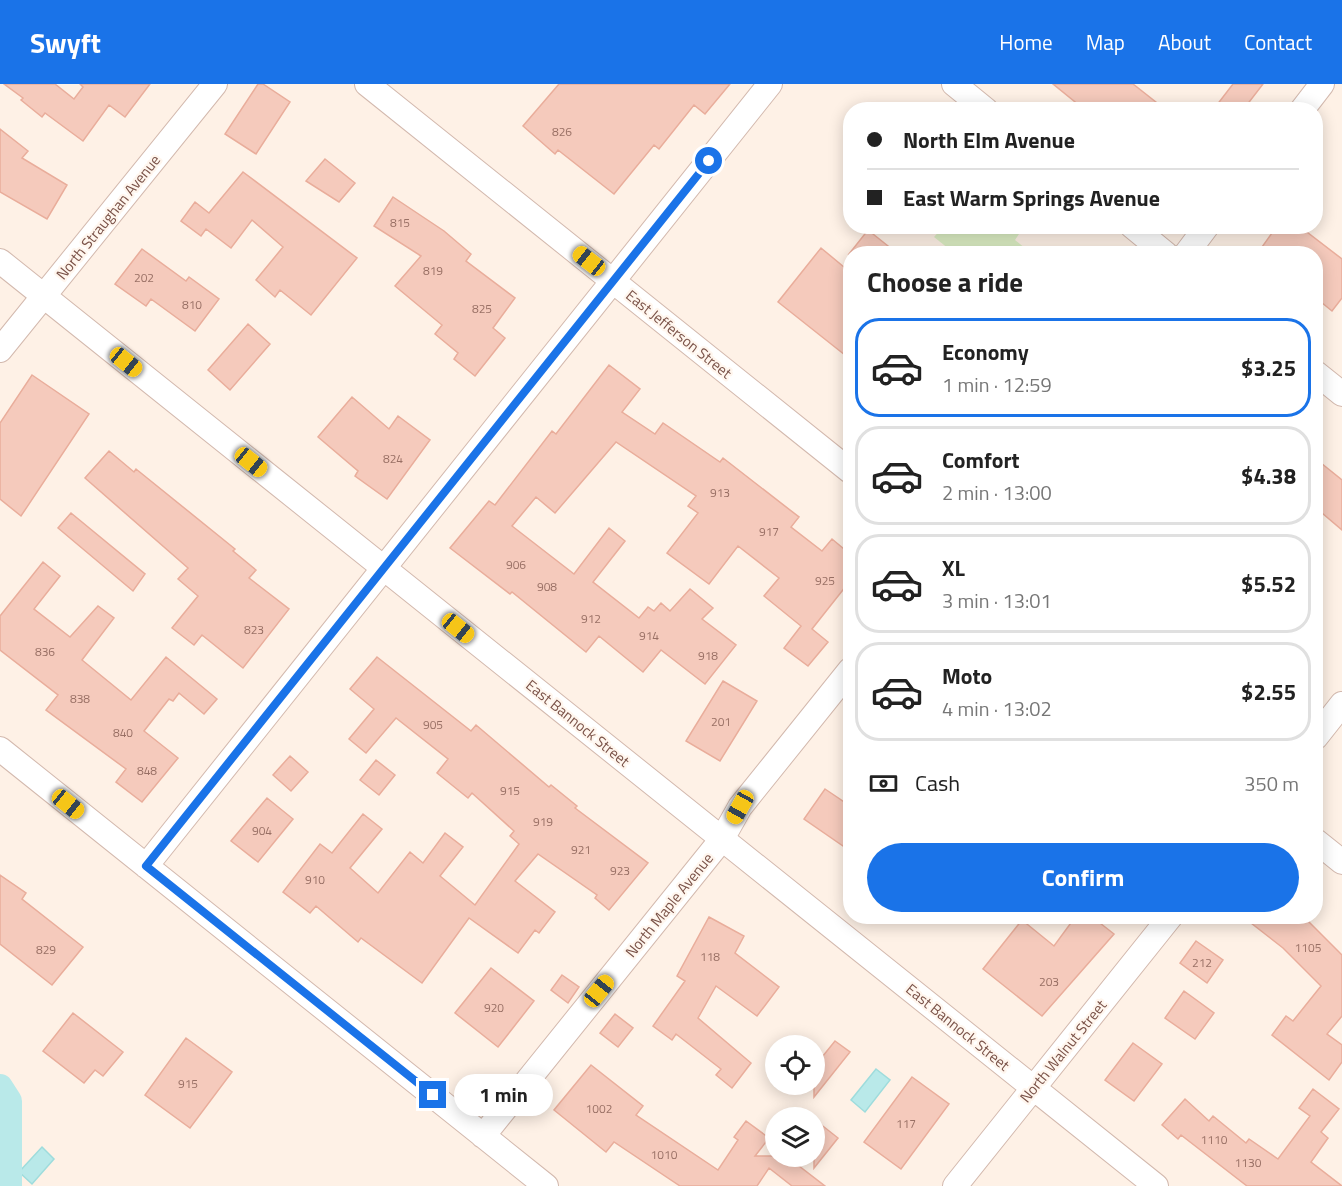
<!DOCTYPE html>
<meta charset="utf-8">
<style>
body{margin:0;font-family:"Titillium Web",sans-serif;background:#f2f2f2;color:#222;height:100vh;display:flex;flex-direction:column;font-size:22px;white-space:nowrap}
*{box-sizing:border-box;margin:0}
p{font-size:20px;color:#767676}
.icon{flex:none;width:33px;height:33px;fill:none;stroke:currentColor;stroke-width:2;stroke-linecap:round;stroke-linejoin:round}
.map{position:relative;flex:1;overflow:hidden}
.panel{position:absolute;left:843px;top:162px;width:480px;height:678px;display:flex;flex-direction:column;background:#fff;border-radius:24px;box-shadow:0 3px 15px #0003}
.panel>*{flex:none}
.top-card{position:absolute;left:843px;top:18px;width:480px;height:132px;border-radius:24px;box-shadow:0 3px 15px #0003;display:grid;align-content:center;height:132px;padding:0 24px;background:#fff}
.controls{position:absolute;left:765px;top:951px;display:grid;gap:12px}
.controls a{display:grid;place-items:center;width:60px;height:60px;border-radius:50%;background:#fff;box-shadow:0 3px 15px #0003;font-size:30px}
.end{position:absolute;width:27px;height:27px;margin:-14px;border:8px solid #1a73e8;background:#fff;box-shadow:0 0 0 3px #fff}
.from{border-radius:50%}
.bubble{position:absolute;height:42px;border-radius:21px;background:#fff;box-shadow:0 3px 15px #0003;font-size:20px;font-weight:700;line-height:42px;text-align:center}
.car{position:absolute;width:18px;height:36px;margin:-18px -9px;border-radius:8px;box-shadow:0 0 4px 2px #0007;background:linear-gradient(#f5c518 24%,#345 0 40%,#f5c518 0 76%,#345 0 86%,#f5c518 0)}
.top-card b{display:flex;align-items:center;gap:21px;height:57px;font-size:22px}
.top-card b+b{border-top:2px solid #e0e0e0}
.top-card i{width:15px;height:15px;background:#222}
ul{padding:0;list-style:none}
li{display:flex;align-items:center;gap:18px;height:99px;margin:0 12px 9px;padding:0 12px;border:3px solid #e0e0e0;border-radius:24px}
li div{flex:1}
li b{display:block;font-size:22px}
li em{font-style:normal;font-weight:700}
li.on{border-color:#1a73e8}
li>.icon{width:54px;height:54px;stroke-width:1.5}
h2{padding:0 24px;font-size:27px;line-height:72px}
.pay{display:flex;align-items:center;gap:15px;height:66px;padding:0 24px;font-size:22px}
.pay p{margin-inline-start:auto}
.cta{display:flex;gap:12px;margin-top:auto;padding:12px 24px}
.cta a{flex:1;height:69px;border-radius:36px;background:#1a73e8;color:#fff;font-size:24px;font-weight:700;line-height:69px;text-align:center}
header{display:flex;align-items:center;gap:36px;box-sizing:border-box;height:84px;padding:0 30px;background:#1a73e8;color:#fff}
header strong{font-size:28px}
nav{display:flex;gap:33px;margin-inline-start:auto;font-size:21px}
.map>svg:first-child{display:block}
</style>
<header>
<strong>Swyft</strong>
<nav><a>Home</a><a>Map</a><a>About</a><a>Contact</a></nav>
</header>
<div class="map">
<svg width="1342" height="1102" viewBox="0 0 1342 1102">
<rect width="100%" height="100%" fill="#fef1e6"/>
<!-- green -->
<path fill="#dbedc3" d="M943,143H1009L1019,150L1015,156L1031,169H954L934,153Z"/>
<!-- water -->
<path fill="#b9e9e9" stroke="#9edcdc" stroke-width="1.5" d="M876,985L890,996L865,1028L851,1016Z
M42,1063L54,1075L32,1100L19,1088Z"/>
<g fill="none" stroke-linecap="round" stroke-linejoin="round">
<!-- canal -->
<path stroke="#b9e9e9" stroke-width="26" d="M0,1003L9,1017V1102"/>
</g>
<!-- building -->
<path fill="#f5cabc" stroke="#e9ad9b" stroke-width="1.5" d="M4,0H55L74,15L83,3L80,0H150L125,33L109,21L83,57L45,29L42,33L21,16L23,14Z
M258,0H263L290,18L256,70L225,50Z
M559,0H730L705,30L694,21L659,65L654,61L614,110L558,66L555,70L523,42Z
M1053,0H1133L1166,26H1085Z
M1233,0H1263L1243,26H1213Z
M0,45L28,67L22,74L67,101L47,135L0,108Z
M325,75L355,99L339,118L306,97Z
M243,88L357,174L311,231L280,206L275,213L256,196L283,163L252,136L231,164L206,145L201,152L181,137L195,118L209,129Z
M393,113L444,147L471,170L466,177L515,214L493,244L505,254L475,292L454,275L458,269L435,250L442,241L395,202L421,172L374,142Z
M1277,142H1299L1342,175V214L1332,227L1316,214V170H1257Z
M868,146L898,170H849Z
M821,164L850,188V275L778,218Z
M142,165L186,197L189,193L219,215L195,247L151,215L146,222L115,200Z
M248,240L270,260L230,306L208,286Z
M609,281L640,305L622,328L655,350L663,339L720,378L723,374L799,433L791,443L822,467L832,455L850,470V497L812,545L828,558L808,582L784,564L801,542L764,512L779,494L738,462L709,500L667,469L698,429L688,422L696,412L616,358L555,429L536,413L512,442L574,490L609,444L625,457L593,498L639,534L648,523L654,527L661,519L670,527L690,505L713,524L702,535L736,561L705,600L661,566L643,588L599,552L586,568L512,508L510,510L450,464L489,417L495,421L552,347L556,350Z
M32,291L89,330L21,432L0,415V339Z
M352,313L389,345L398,332L430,356L387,415L355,392L358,387L318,353Z
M109,367L134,388L136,385L235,465L233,467L256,486L249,494L289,525L243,584L202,551L194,561L172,544L198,512L178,495L188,484L85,394Z
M1316,375L1342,396V446L1316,424Z
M71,429L145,490L133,507L58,444Z
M43,478L60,492L34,525L70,553L98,522L114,534L82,576L131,616L166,573L217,615L204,630L179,609L173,617L169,615L144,647L178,674L142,718L116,698L126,685L46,626L58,611L0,566V532Z
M377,573L471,647L476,641L549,703L551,701L577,722L575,724L648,779L609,826L595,814L597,811L538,770L515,797L555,828L539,849L535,846L518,869L469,834L422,899L361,854L358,858L316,822L310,829L283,808L320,760L332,769L363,730L382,745L350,784L378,809L410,768L423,779L445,749L463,763L440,792L475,821L519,760L510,752L514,747L472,709L468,714L437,689L448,675L396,634L366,669L349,655L374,625L350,605Z
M723,597L757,617L720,677L686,657Z
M290,672L308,688L291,707L273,691Z
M376,676L395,691L379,711L360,696Z
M825,705L850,722V751L843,762L804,735Z
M267,714L293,735L258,778L231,757Z
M0,791L26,809L22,815L83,863L52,901L0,860Z
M1076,832H1091L1114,850L1042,932L983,885L1022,836L1054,862Z
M1242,832H1303L1342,871V932L1327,950L1342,961V978L1329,996L1272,951L1286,932L1293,937L1321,902L1283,864Z
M709,833L744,852L735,869L779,903L757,932L716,902L698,934L751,979L732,1004L716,991L721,985L676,950L672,956L653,942L685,897L677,892Z
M1196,857L1223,876L1207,899L1180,879Z
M491,884L534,917L498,963L455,929Z
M562,891L579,903L568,919L551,906Z
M1184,907L1214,929L1195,955L1165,934Z
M73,929L123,968L103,992L95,986L84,999L43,967Z
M615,930L633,944L618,963L600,949Z
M186,954L232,988L190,1044L145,1011Z
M835,957L850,968L814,1013V983Z
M1133,959L1162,980L1134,1017L1105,996Z
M591,981L643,1022L636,1031L718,1086L738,1056L734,1053L746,1037L769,1054L755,1072H786L825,1102H792L769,1084L757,1102H680L614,1058L606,1068L554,1026Z
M912,993L949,1020L901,1085L864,1058Z
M1313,1005L1339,1025L1321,1048L1328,1054L1311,1078L1342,1102H1247L1181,1051L1178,1055L1162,1041L1185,1015L1209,1037L1213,1032L1246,1059L1249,1055L1278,1075L1310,1032L1299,1024Z
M814,1035L838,1054L814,1084Z"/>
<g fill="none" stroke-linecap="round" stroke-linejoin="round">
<!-- minor casing -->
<g stroke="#d3b9ae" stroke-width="26">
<path id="minor" d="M367,0L850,387
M954,0L986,26
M1302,26L1322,0
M1132,142L1166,170
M1186,170L1207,142
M0,177L1156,1102
M0,266L215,0
M1316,289L1342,310
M1316,653L1342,620
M0,665L546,1102
M1316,757L1342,778
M146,782L770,0
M483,1052L722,755L740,723L850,586
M955,1102L1171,832"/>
</g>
<!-- minor -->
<use href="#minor" stroke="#fff" stroke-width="24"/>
</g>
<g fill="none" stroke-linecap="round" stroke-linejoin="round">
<!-- route -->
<path stroke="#1a73e8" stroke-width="8" d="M433,1011L146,782L709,77"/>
</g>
<g text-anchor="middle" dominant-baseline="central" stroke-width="4.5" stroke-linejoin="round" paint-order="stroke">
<!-- number labels -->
<g font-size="12" fill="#997065">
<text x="562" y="47">826</text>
<text x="400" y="138">815</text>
<text x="433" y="186">819</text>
<text x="144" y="193">202</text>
<text x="192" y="220">810</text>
<text x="482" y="224">825</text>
<text x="393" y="374">824</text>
<text x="720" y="408">913</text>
<text x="769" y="447">917</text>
<text x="516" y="480">906</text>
<text x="825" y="496">925</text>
<text x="547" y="502">908</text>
<text x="591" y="534">912</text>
<text x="254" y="545">823</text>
<text x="649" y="551">914</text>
<text x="45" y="567">836</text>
<text x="708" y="571">918</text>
<text x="80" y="614">838</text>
<text x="721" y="637">201</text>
<text x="433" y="640">905</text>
<text x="123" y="648">840</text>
<text x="147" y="686">848</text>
<text x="510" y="706">915</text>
<text x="543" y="737">919</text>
<text x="262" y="746">904</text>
<text x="581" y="765">921</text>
<text x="620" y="786">923</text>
<text x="315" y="795">910</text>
<text x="1308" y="863">1105</text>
<text x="46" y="865">829</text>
<text x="710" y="872">118</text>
<text x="1202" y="878">212</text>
<text x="1049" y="897">203</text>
<text x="494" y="923">920</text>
<text x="188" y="999">915</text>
<text x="599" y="1024">1002</text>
<text x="906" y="1039">117</text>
<text x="1214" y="1055">1110</text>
<text x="664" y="1070">1010</text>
<text x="1248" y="1078">1130</text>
</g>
<!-- street labels -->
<g font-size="15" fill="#7a5248" stroke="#fff6ee">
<text transform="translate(108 133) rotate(-51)">North Straughan Avenue</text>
<text transform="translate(679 250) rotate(39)">East Jefferson Street</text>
<text transform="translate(578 639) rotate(39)">East Bannock Street</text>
<text transform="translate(669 821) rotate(-51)">North Maple Avenue</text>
<text transform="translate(958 943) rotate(39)">East Bannock Street</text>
<text transform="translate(1063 967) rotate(-51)">North Walnut Street</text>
</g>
</g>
</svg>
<div class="controls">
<a><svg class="icon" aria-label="locate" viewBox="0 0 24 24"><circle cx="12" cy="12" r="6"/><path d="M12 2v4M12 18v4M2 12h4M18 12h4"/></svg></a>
<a><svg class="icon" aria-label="layers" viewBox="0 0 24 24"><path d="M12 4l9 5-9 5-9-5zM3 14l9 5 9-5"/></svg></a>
</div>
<i class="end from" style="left:709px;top:77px"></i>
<i class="end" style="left:433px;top:1011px"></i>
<div class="bubble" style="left:454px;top:990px;width:99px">1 min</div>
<i class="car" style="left:589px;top:177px;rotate:308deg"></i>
<i class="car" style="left:126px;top:278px;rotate:129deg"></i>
<i class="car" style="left:251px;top:378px;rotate:129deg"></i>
<i class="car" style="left:458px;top:544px;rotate:129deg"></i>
<i class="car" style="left:68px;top:720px;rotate:129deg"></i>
<i class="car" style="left:740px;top:723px;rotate:209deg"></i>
<i class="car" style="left:599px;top:907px;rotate:39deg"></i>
<div class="top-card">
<b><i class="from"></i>North Elm Avenue</b>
<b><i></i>East Warm Springs Avenue</b>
</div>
<section class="panel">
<h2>Choose a ride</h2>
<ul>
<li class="on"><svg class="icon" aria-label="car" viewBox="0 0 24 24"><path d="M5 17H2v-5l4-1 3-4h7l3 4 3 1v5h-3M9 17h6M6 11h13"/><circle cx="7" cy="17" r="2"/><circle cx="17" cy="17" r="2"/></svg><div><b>Economy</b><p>1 min · 12:59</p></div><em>$3.25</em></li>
<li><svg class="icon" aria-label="car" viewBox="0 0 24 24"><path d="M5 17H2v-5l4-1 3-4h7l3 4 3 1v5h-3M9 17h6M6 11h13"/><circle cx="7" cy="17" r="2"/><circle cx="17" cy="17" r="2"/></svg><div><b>Comfort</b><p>2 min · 13:00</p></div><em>$4.38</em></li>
<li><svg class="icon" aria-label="car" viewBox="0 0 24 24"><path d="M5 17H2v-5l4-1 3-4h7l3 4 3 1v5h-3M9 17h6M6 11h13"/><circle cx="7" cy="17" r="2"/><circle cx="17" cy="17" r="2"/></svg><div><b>XL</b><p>3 min · 13:01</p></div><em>$5.52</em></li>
<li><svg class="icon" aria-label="car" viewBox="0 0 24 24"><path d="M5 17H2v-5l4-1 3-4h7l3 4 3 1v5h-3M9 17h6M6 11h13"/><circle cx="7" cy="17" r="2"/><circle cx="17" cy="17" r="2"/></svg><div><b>Moto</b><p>4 min · 13:02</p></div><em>$2.55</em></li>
</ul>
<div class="pay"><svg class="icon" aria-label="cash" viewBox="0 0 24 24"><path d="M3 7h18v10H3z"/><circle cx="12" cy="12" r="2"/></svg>Cash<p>350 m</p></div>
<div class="cta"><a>Confirm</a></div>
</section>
</div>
